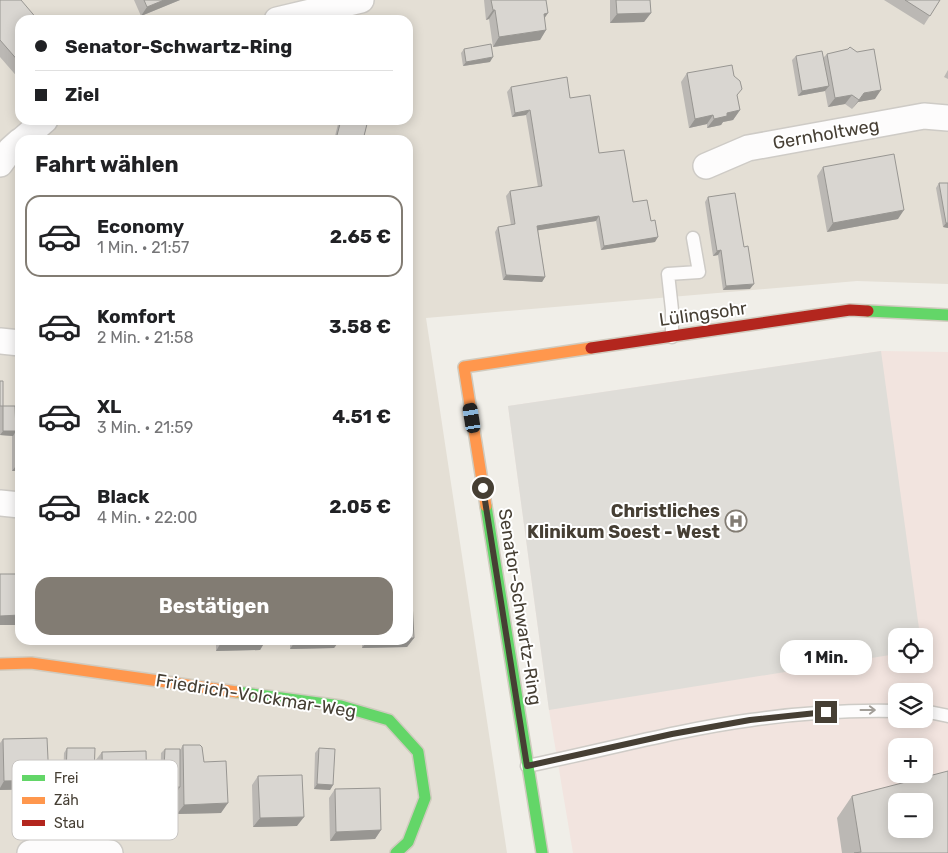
<!DOCTYPE html>
<html lang="de">
<meta charset="utf-8">
<style>
body{margin:0;font-family:Rubik,sans-serif;background:#f2f2f2;color:#202124;height:100vh;display:flex;flex-direction:column;font-size:19px;white-space:nowrap}
*{box-sizing:border-box;margin:0}
p{font-size:16px;color:#757577}
.icon{flex:none;width:28px;height:28px;fill:none;stroke:currentColor;stroke-width:2;stroke-linecap:round;stroke-linejoin:round}
.map{position:relative;flex:1;overflow:hidden}
.sheet{position:absolute;left:15px;top:135px;width:398px;height:510px;display:flex;flex-direction:column;background:#fff;border-radius:15px;box-shadow:0 2px 12px #0003}
.sheet>*{flex:none}
.guide{position:absolute;left:15px;top:15px;width:398px;height:110px;border-radius:15px;box-shadow:0 2px 12px #0003;display:grid;align-content:center;height:110px;padding:0 20px;background:#fff}
.fabs{position:absolute;left:888px;top:628px;display:grid;gap:10px}
.fabs a{display:grid;place-items:center;width:45px;height:45px;border-radius:10px;background:#fff;box-shadow:0 2px 12px #0003;font-size:25px}
.end{position:absolute;width:22px;height:22px;margin:-11px;border:6px solid #463f34;background:#fff;box-shadow:0 0 0 2px #fff}
.from{border-radius:50%}
.bubble{position:absolute;height:35px;border-radius:15px;background:#fff;box-shadow:0 2px 12px #0003;font-size:16px;font-weight:700;line-height:35px;text-align:center}
.car{position:absolute;width:15px;height:30px;margin:-15px -8px;border-radius:6px;box-shadow:0 0 4px 1px #0007;background:linear-gradient(#222 24%,#8ab4d8 0 40%,#222 0 76%,#8ab4d8 0 86%,#222 0)}
.guide b{display:flex;align-items:center;gap:18px;height:48px;font-size:19px}
.guide b+b{border-top:1px solid #e0e0e0}
.guide i{width:12px;height:12px;background:#202124}
ul{padding:0;list-style:none}
li{display:flex;align-items:center;gap:15px;height:82px;margin:0 10px 8px;padding:0 10px;border:2px solid transparent;border-radius:15px}
li div{flex:1}
li b{display:block;font-size:19px}
li em{font-style:normal;font-weight:700}
li.current{border-color:#827c73}
li>.icon{width:45px;height:45px;stroke-width:1.5}
h2{padding:0 20px;font-size:22px;line-height:60px}
.cta{display:flex;gap:10px;margin-top:auto;padding:10px 20px}
.cta a{flex:1;height:58px;border-radius:15px;background:#827c73;color:#fff;font-size:20px;font-weight:700;line-height:58px;text-align:center}
.map>svg:first-child{display:block}
</style>
<div class="map">
<svg width="948" height="853" viewBox="0 0 948 853">
<rect width="100%" height="100%" fill="#f0eee8"/>
<!-- residential -->
<path fill="#e4dfd5" fill-rule="evenodd" d="M0,0H948V284L857,281L426,318L507,853H0ZM20,20H408V120H20ZM20,140H408V640H20Z"/>
<!-- medical -->
<path fill="#f2e4df" fill-rule="evenodd" d="M881,351L948,352V853H573L549,710L508,406ZM896,636H924V664H896ZM896,691H924V719H896ZM896,746H924V774H896ZM896,801H924V829H896Z"/>
<!-- parking -->
<path fill="#dfddd8" d="M881,351L920,636H896V654L549,710L508,406Z"/>
<g fill="none" stroke-linecap="round" stroke-linejoin="round">
<!-- lane casing -->
<g stroke="#cecbc6" stroke-width="15">
<path id="lane" d="M672,337V310L668,274L699,272L693,238
M924,711L948,716
M527,766C601,751 676,730 751,720C800,713 848,710 896,711"/>
</g>
<!-- street casing -->
<g stroke="#cecbc6" stroke-width="28">
<path id="street" d="M277,20L361,0
M22,140L45,120
M0,164L11,149L20,141
M706,166L748,148L924,116L948,118
M0,341L20,343
M0,503L20,505
M30,853L53,845L110,853"/>
</g>
<!-- fast casing -->
<g stroke="#d0cbbf" stroke-width="14">
<path id="fast" d="M868,311L948,315
M486,506L542,853
M237,692L341,706L389,720L418,752L425,798L408,842L396,853"/>
</g>
<!-- slow casing -->
<g stroke="#d0cbbf" stroke-width="14">
<path id="slow" d="M486,506L464,367L591,348
M0,664L31,663L237,692"/>
</g>
<!-- jam casing -->
<g stroke="#d0cbbf" stroke-width="14">
<path id="jam" d="M591,348L850,310L868,311"/>
</g>
<!-- lane -->
<use href="#lane" stroke="#fdfcfc" stroke-width="12"/>
<!-- street -->
<use href="#street" stroke="#fdfcfc" stroke-width="25"/>
<!-- fast -->
<use href="#fast" stroke="#63d668" stroke-width="11"/>
<!-- slow -->
<use href="#slow" stroke="#ff974d" stroke-width="11"/>
<!-- jam -->
<use href="#jam" stroke="#b3261e" stroke-width="11"/>
</g>
<!-- wall -->
<path fill="#bbb8b4" d="M0,0L20,20V80L0,57Z
M134,0H180L141,16Z
M484,0H546L544,19L546,30L540,40L493,47L489,19L486,20Z
M610,0H650L651,13L644,22L610,23Z
M884,0H940L924,25Z
M464,49L490,62L463,66L461,53Z
M827,54L875,99L858,102L852,109L845,104L828,107L825,91L798,96L792,60L796,56L823,58Z
M948,70V79L944,77Z
M687,73L737,95L740,110L733,120L723,122L721,125L707,128V124L689,128L681,82Z
M511,87L570,98L599,153L633,202L651,221L655,242L601,250L596,221L538,230L545,277L542,282L503,280L495,232L498,227L511,225L506,196L510,191L538,187L526,115L512,117L507,92Z
M339,120H368L363,140H334Z
M823,167L898,219L827,232L817,176Z
M939,183H948V228L943,227L936,188Z
M708,197L750,289L723,290L718,255L713,256L705,202Z
M0,381L3,406L16,425L19,420L20,471H12V436L0,435Z
M20,540V625H0V574H19V541Z
M414,638L407,647L362,648V640H408Z
M216,640H266L260,650L216,651Z
M290,640H340L334,648L290,649Z
M3,739L42,789L0,790V743Z
M183,745L204,762L221,813L177,814V791L160,792L161,753L165,749L180,750Z
M67,748L94,775L90,780L63,778L64,753Z
M319,748L333,785L330,790L314,789L315,753Z
M102,752L141,802L96,803L95,761Z
M258,776L297,826L253,827L252,785Z
M335,789L381,830L375,839L330,841L329,798Z
M852,796L948,853H842L837,818Z"/>
<!-- shaded-wall -->
<path fill="#989692" d="M164,0H180L141,16L147,7Z
M493,10H495L489,19L486,20Z
M548,13L542,22L544,14Z
M651,13L644,22L610,23L617,14Z
M546,30L540,40L493,47L499,37Z
M493,57L490,62L463,66L466,62Z
M829,86L825,91L798,96L802,91Z
M881,90L875,99L858,102L852,109L864,93Z
M852,95L845,104L828,107L835,98Z
M530,110L526,115L512,117L515,113Z
M740,110L733,120L723,122L721,125L707,128L714,119L727,113Z
M713,115L707,124L689,128L695,119Z
M904,210L898,219L827,232L833,223Z
M599,216L596,221L534,231L537,226Z
M946,223H948V228L943,227Z
M658,237L655,242L601,250L604,246Z
M721,250L718,255L713,256L717,251Z
M506,275L545,277L542,282L503,280Z
M754,284L750,289L723,290L726,286Z
M3,431H16L13,436L0,435Z
M19,462H20V471H12Z
M20,615V625H0V616Z
M408,638H414L407,647L362,648L368,640H408Z
M266,640L260,650L216,651L222,641Z
M296,640H340L334,648L290,649Z
M66,774L94,775L90,780L63,778Z
M49,780L42,789L0,790V788L4,781Z
M317,784L333,785L330,790L314,789Z
M163,787H180L177,792H160Z
M147,793L141,802L96,803L103,794Z
M228,803L221,813L177,814L184,805Z
M304,817L297,826L253,827L260,818Z
M381,830L375,839L330,841L336,832Z"/>
<!-- building -->
<path fill="#d9d6d1" stroke="#989692" fill-rule="evenodd" d="M0,0H21L38,20H20V63L0,40Z
M144,0H164L147,7Z
M491,0H546L548,13L544,14L546,30L499,37L495,10H493Z
M616,0H650L651,13L617,14Z
M905,0H940L930,16Z
M491,44L493,57L466,62L464,49Z
M850,47L857,52L874,49L881,90L864,93L859,100L852,95L835,98L827,54L848,49Z
M822,51L829,86L802,91L796,56Z
M732,65L734,76L740,81L742,89L737,95L740,110L727,113V116L714,119L713,115L695,119L687,73Z
M567,77L570,98L590,95L599,153L624,150L633,202L647,200L651,221L655,220L658,237L604,246L599,216L537,226L545,277L506,275L498,227L515,224L510,191L542,186L530,110L515,113L511,87Z
M341,120H368L363,140H341L336,139Z
M894,154L904,210L833,223L823,167Z
M939,183H948V223H946Z
M735,193L744,247L748,246L754,284L726,286L721,250L717,251L708,197Z
M0,381H3V406H0Z
M3,406H15L16,431H3Z
M19,420H20V462H19Z
M0,574H20V615L0,616Z
M411,583L414,638H408V584Z
M222,640H266L222,641Z
M47,738L49,780L4,781L3,739Z
M183,745H200L202,747L204,762L226,761L228,803L184,805Z
M67,748H95L94,775L66,774Z
M319,748L335,749L333,785L317,784Z
M165,749H180V787H163Z
M146,751L147,793L103,794L102,752Z
M948,771V853H854L861,852L852,796ZM896,801H924V829H896Z
M302,775L304,817L260,818L258,776Z
M380,788L381,830L336,832L335,789Z"/>
<!-- one-way arrows -->
<defs><path id="oneway-shaft" d="M-6 0H5M1.5-3L5.5 0L1.5 3" fill="none" stroke-width="1.6" stroke-linecap="round" stroke-linejoin="round" transform="scale(1.25)"/></defs>
<use stroke="#a29e98" href="#oneway-shaft" transform="translate(868 710)"/>
<g fill="none" stroke-linecap="round" stroke-linejoin="round">
<!-- route -->
<path stroke="#463f34" stroke-width="6" d="M483,488L527,766L672,734L750,720L826,712"/>
</g>
<!-- icons -->
<defs>
<g id="hospital-ring" transform="scale(1.125)"><circle r="9.5" fill="#fff" stroke="#827c73" stroke-width="1.5"/><path d="M-5-5h3v3.5h4V-5h3V5h-3V1.5h-4V5h-3Z" fill="#827c73"/></g>
</defs>
<g fill-rule="evenodd">
<use href="#hospital-ring" x="736" y="521"/>
</g>
<g text-anchor="middle" dominant-baseline="central" stroke-width="4" stroke-linejoin="round" paint-order="stroke">
<!-- street labels -->
<g font-size="18" fill="#463f34" stroke="#fff">
<text transform="translate(826 134) rotate(-10)">Gernholtweg</text>
<text transform="translate(703 314) rotate(-8)">Lülingsohr</text>
<text transform="translate(520 607) rotate(81)">Senator-Schwartz-Ring</text>
<text transform="translate(256 696) rotate(9)">Friedrich-Volckmar-Weg</text>
</g>
<!-- poi labels -->
<g font-size="18" font-weight="bold" fill="#463f34" stroke="#fff" text-anchor="end">
<text x="720" y="511">Christliches<tspan x="720" dy="21">Klinikum Soest - West</tspan></text>
</g>
</g>
<!-- legend -->
<rect x="12" y="760" width="166" height="80" rx="8" fill="#fff" stroke="#c8c5c2" stroke-width="1"/>
<rect x="22" y="775" width="23" height="6" fill="#63d668"/>
<rect x="22" y="797" width="23" height="7" fill="#ff974d"/>
<rect x="22" y="820" width="23" height="6" fill="#b3261e"/>
<g font-size="14" fill="#463f34">
<text x="54" y="783">Frei</text>
<text x="54" y="805">Zäh</text>
<text x="54" y="828">Stau</text>
</g>
</svg>
<div class="fabs">
<a><svg class="icon" aria-label="locate" viewBox="0 0 24 24"><circle cx="12" cy="12" r="6"/><path d="M12 2v4M12 18v4M2 12h4M18 12h4"/></svg></a>
<a><svg class="icon" aria-label="layers" viewBox="0 0 24 24"><path d="M12 4l9 5-9 5-9-5zM3 14l9 5 9-5"/></svg></a>
<a>+</a>
<a>−</a>
</div>
<i class="end from" style="left:483px;top:488px"></i>
<i class="end" style="left:826px;top:712px"></i>
<div class="bubble" style="left:780px;top:640px;width:92px">1 Min.</div>
<i class="car" style="left:472px;top:418px;rotate:351deg"></i>
<div class="guide">
<b><i class="from"></i>Senator-Schwartz-Ring</b>
<b><i></i>Ziel</b>
</div>
<section class="sheet">
<h2>Fahrt wählen</h2>
<ul>
<li class="current"><svg class="icon" aria-label="car" viewBox="0 0 24 24"><path d="M5 17H2v-5l4-1 3-4h7l3 4 3 1v5h-3M9 17h6M6 11h13"/><circle cx="7" cy="17" r="2"/><circle cx="17" cy="17" r="2"/></svg><div><b>Economy</b><p>1 Min. · 21:57</p></div><em>2.65 €</em></li>
<li><svg class="icon" aria-label="car" viewBox="0 0 24 24"><path d="M5 17H2v-5l4-1 3-4h7l3 4 3 1v5h-3M9 17h6M6 11h13"/><circle cx="7" cy="17" r="2"/><circle cx="17" cy="17" r="2"/></svg><div><b>Komfort</b><p>2 Min. · 21:58</p></div><em>3.58 €</em></li>
<li><svg class="icon" aria-label="car" viewBox="0 0 24 24"><path d="M5 17H2v-5l4-1 3-4h7l3 4 3 1v5h-3M9 17h6M6 11h13"/><circle cx="7" cy="17" r="2"/><circle cx="17" cy="17" r="2"/></svg><div><b>XL</b><p>3 Min. · 21:59</p></div><em>4.51 €</em></li>
<li><svg class="icon" aria-label="car" viewBox="0 0 24 24"><path d="M5 17H2v-5l4-1 3-4h7l3 4 3 1v5h-3M9 17h6M6 11h13"/><circle cx="7" cy="17" r="2"/><circle cx="17" cy="17" r="2"/></svg><div><b>Black</b><p>4 Min. · 22:00</p></div><em>2.05 €</em></li>
</ul>
<div class="cta"><a>Bestätigen</a></div>
</section>
</div>
